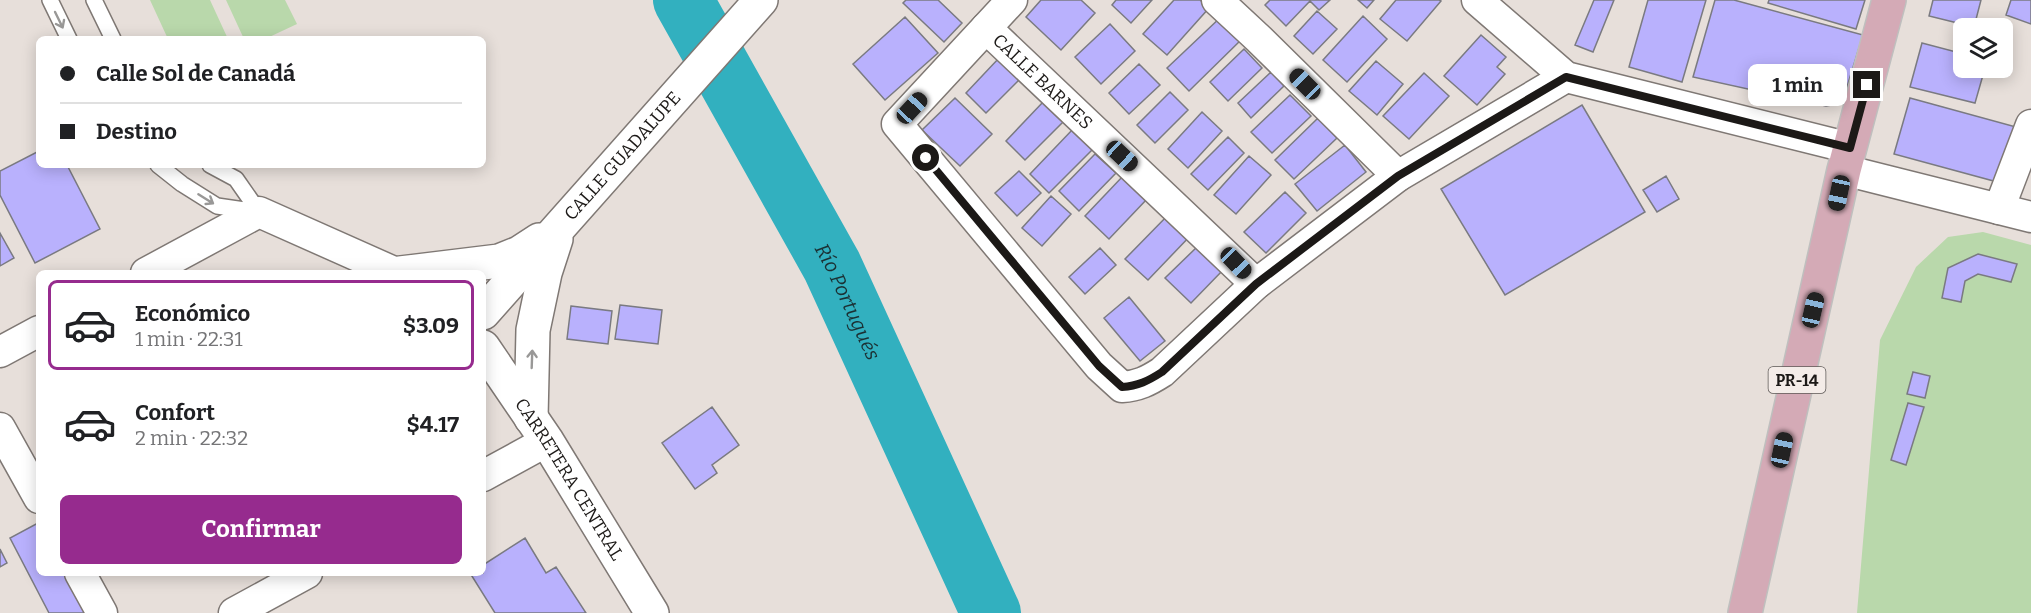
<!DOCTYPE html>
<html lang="es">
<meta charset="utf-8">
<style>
body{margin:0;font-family:Bitter,serif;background:#f2f2f2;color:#202124;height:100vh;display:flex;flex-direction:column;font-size:22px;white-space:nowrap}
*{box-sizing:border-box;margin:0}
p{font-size:20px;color:#757577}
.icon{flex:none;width:33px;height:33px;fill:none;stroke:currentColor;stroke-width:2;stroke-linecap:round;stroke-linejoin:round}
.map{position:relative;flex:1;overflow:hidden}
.drawer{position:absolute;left:36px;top:270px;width:450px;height:306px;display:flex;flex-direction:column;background:#fff;border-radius:9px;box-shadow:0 3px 15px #0003}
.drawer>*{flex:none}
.top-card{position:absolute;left:36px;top:36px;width:450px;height:132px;border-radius:9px;box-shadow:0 3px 15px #0003;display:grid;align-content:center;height:132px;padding:0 24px;background:#fff}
.fabs{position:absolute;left:1953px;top:18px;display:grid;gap:12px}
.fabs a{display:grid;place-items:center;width:60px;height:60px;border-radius:9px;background:#fff;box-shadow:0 3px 15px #0003;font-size:30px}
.end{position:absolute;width:27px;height:27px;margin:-14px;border:8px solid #1c1917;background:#fff;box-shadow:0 0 0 3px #fff}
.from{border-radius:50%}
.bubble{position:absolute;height:42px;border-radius:9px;background:#fff;box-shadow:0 3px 15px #0003;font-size:20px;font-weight:700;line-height:42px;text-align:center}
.car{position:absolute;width:18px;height:36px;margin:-18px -9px;border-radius:8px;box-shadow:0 0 4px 2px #0007;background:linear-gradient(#222 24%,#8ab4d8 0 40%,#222 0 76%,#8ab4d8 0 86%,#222 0)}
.top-card b{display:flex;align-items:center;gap:21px;height:57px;font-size:22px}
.top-card b+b{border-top:2px solid #e0e0e0}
.top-card i{width:15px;height:15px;background:#202124}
ul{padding:10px 0 0;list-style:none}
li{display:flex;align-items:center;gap:18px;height:90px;margin:0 12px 9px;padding:0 12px;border:3px solid transparent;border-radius:9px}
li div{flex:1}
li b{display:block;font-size:22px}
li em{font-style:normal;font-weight:700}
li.current{border-color:#962b8e}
li>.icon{width:54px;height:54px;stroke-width:1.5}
.primary-button{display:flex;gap:12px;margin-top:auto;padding:12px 24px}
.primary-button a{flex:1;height:69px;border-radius:9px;background:#962b8e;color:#fff;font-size:24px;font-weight:700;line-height:69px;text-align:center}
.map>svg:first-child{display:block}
</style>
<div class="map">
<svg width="2031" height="613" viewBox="0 0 2031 613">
<rect width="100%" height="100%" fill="#e7dfda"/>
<!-- green -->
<path fill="#b9d8ab" d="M150,0H210L228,39H168Z
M226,0H285L297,24L265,39H244Z
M1983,232L2031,245V613H1857L1880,340L1916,267L1948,237Z"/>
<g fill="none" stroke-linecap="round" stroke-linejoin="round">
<!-- river -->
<path stroke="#32b0bf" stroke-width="60" id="s1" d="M683,0L832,266L991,613"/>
</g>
<!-- building -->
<path fill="#b9b1fd" stroke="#7a7a81" stroke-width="1.5" d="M906,0H938L962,23L944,42L903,3Z
M1041,0H1081L1095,13L1061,50L1026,17Z
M1116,0H1152L1131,23L1112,5Z
M1174,0H1200L1209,8L1167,55L1143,34Z
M1270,0H1330L1319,10L1310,1L1286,26L1265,5Z
M1358,0H1374L1367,8Z
M1396,0H1439L1441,1L1407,41L1380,19Z
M1594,0H1614L1593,52L1575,45Z
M1648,0H1706L1682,82L1629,67Z
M1715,0H1734L1863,35L1842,103L1826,106L1693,77Z
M1769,0H1865L1856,29L1768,3Z
M1933,0H1981L1974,27L1929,16Z
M2011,0H2031V24L2006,15Z
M1317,11L1337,29L1313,54L1294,36Z
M1223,15L1244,37L1189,91L1167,68Z
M1363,16L1387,39L1347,82L1323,60Z
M905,17L938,53L885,100L853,64Z
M1110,24L1135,51L1101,84L1075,57Z
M1481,35L1506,57L1497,67L1505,74L1477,105L1444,76Z
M1922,43L1964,54V68H1985L1975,103L1910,87Z
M1244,49L1262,68L1228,101L1210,82Z
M999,58L1020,79L986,113L966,93Z
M1376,61L1403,84L1377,115L1349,91Z
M1139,64L1160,85L1129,114L1109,93Z
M1271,72L1284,86L1251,118L1238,103Z
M1424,73L1449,96L1409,139L1383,116Z
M1170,92L1188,110L1155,143L1137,125Z
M1290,95L1311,116L1272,153L1251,132Z
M955,98L992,134L960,166L922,130Z
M1910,98L2016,127L2001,183L1894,154Z
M1043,102L1063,122L1025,160L1006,141Z
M1582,105L1645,212L1505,295L1441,189Z
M1202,112L1222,131L1188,168L1168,149Z
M1318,118L1337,138L1294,179L1275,160Z
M1073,129L1093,149L1049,193L1030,174Z
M1228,137L1244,153L1208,190L1191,174Z
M1345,145L1366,172L1317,211L1295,184Z
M39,151V165H67L100,229L35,263L0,195V171Z
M1095,154L1116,173L1079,211L1059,191Z
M1249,156L1271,175L1236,214L1214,195Z
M1019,171L1041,193L1017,216L995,193Z
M1123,176L1147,199L1109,239L1085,216Z
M1666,176L1679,199L1657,212L1643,190Z
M1285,192L1306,213L1266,253L1244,232Z
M1051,196L1071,214L1042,246L1022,228Z
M1170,213L1192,234L1148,280L1125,259Z
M0,233L14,258L0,266Z
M1198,246L1223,270L1191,303L1165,278Z
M1100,248L1116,265L1085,294L1069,277Z
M1978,254L2017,264L2011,282L1978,274L1965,281L1961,302L1942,298L1948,268Z
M1129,297L1165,341L1140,361L1104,318Z
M620,305L662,310L658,344L615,339Z
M571,306L612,311L608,344L567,339Z
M1913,372L1930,376L1925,398L1907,394Z
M1908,403L1924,407L1906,465L1891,460Z
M712,407L739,445L712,465L717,473L695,489L662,443Z
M38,523L39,573H64L85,613H49L10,538Z
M525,538L546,573L556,567L586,613H495L470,573H483V565Z
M0,549L7,563L0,567Z"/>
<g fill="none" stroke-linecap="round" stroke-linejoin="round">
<!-- service casing -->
<g stroke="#7f7874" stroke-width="18">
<path id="service" d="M50,0L69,39
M94,0L113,39
M158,165L182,184L217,206L259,212L236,179L210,165"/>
</g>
<!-- minor casing -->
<g stroke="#7f7874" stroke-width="33">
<g id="minor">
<path d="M1012,0L897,124L1099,366L1122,387C1138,386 1148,381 1162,372L1256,284L1398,176L1566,77"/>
<path d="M1217,0L1259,39L1398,176"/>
<path d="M1477,0L1566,77L1850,148"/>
<path id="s2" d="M986,28L1256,284"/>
<path d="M1844,170L2031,217"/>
<path d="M1999,209L2031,125"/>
<path d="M146,273L259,212L396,273"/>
<path d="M0,352L39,331"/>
<path d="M0,428L39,498"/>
<path d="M483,476L547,441"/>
<path d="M80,573L102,613"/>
<path d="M234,613L307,573"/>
</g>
</g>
<!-- tertiary casing -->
<g stroke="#7f7874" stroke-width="36">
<g id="tertiary">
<path d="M400,273L499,261L519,253L539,240"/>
<path id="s3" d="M483,313L761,0"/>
<path id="s4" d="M483,347L547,441L652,613"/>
<path d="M531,418L533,330L545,273L556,239"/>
</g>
</g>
<!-- primary casing -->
<g stroke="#bfbfbe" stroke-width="36">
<path id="primary" d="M1745,613L1844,170L1889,0"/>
</g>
<!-- service -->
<use href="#service" stroke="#fff" stroke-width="15"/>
<!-- minor -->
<use href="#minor" stroke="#fff" stroke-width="30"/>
<!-- tertiary -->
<use href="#tertiary" stroke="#fff" stroke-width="33"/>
<!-- primary -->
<use href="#primary" stroke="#d4aab6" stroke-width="33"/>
</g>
<!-- one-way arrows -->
<defs><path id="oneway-shaft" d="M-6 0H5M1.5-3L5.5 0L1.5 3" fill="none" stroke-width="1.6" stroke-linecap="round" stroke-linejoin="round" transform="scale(1.5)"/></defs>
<g stroke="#999897">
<use href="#oneway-shaft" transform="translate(59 20) rotate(64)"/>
<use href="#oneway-shaft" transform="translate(206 199) rotate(32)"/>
<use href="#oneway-shaft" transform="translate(532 359) rotate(-88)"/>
</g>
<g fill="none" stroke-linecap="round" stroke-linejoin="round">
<!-- route -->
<path stroke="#1c1917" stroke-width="8" d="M926,158L1099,366L1122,387C1138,386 1148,381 1162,372L1256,284L1398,176L1566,77L1850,148L1867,85"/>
</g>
<g text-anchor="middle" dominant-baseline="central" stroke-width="4.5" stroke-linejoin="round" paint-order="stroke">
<!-- shield labels -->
<rect fill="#f4ece8" stroke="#5d5856" stroke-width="1.5" x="1768.5" y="367" width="57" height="26" rx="4.5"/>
<g font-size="16" font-weight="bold" fill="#1c1917">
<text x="1797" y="380">PR-14</text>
</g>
<!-- street labels -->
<g font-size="18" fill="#1c1917" stroke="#f4ece8">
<text stroke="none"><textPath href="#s2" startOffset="78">CALLE BARNES</textPath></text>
<text stroke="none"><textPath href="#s3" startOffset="210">CALLE GUADALUPE</textPath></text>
<text stroke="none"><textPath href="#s4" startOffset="158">CARRETERA CENTRAL</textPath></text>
</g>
<!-- water labels -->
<g font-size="20" font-style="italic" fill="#1b3033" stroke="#f4ece8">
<text stroke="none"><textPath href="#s1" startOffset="344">Río Portugués</textPath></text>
</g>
</g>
</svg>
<div class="fabs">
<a><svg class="icon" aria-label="layers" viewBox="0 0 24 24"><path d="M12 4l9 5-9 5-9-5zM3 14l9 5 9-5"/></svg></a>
</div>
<i class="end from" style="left:926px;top:158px"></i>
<i class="end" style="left:1867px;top:85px"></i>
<div class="bubble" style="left:1748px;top:64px;width:99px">1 min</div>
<i class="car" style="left:1305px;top:84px;rotate:315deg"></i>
<i class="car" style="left:912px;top:108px;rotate:43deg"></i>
<i class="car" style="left:1122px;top:156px;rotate:133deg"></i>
<i class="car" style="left:1839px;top:193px;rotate:192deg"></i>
<i class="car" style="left:1236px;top:263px;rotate:136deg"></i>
<i class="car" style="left:1813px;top:310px;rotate:13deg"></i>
<i class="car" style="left:1782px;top:450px;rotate:12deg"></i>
<div class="top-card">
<b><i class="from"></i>Calle Sol de Canadá</b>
<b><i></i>Destino</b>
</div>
<section class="drawer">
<ul>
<li class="current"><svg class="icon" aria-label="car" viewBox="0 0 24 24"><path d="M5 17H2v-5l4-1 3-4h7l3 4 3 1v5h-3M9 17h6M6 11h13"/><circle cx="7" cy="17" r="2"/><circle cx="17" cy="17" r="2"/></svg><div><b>Económico</b><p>1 min · 22:31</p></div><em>$3.09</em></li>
<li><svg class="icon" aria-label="car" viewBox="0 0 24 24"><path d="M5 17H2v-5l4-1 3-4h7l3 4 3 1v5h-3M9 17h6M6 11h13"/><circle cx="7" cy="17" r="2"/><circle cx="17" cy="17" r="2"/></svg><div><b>Confort</b><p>2 min · 22:32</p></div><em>$4.17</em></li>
</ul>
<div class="primary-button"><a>Confirmar</a></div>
</section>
</div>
